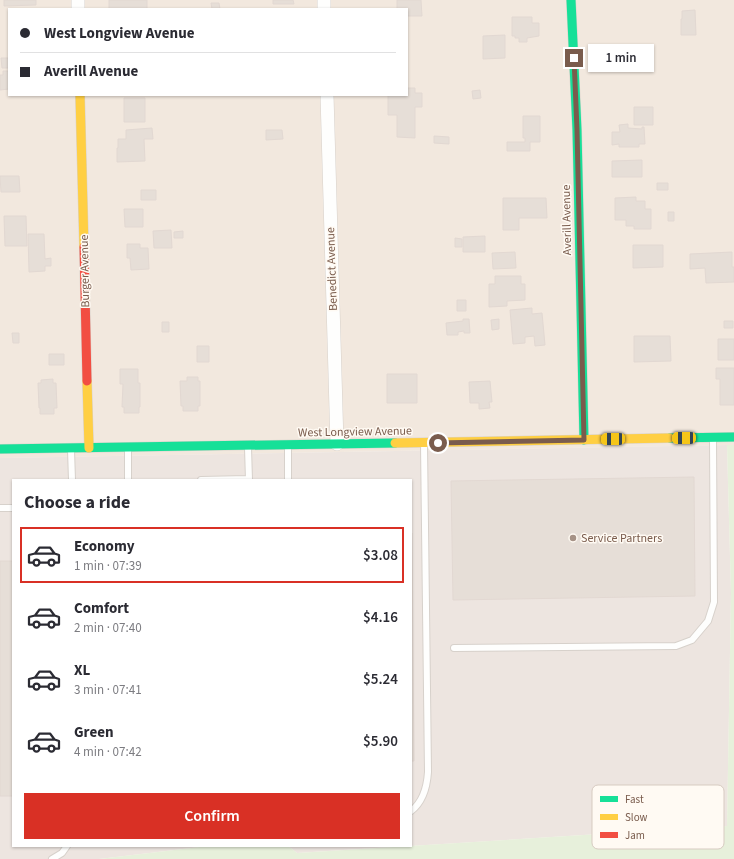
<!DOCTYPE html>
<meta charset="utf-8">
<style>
body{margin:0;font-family:"Source Sans 3",sans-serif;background:#f7f7f7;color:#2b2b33;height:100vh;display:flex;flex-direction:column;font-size:15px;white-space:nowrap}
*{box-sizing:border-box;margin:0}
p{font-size:13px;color:#7c7c81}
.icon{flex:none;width:22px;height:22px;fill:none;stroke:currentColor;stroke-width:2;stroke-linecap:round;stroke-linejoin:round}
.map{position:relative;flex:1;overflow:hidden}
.drawer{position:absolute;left:12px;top:479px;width:400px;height:368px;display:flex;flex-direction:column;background:#fff;border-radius:0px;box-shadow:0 1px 3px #0004}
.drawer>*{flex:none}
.top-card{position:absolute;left:8px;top:8px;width:400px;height:88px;border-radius:0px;box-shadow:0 1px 3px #0004;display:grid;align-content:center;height:88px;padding:0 12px;background:#fff}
.end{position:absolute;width:18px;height:18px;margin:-9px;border:5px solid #7a5c4d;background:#fff;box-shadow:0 0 0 2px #fff}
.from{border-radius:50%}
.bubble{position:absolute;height:28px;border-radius:0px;background:#fff;box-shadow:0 1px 3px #0004;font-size:13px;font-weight:600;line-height:28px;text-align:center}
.car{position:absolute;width:12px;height:24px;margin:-12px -6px;border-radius:5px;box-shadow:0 0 3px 1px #0007;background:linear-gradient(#f5c518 24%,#345 0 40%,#f5c518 0 76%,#345 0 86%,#f5c518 0)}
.top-card b{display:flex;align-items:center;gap:14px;height:38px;font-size:15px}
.top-card b+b{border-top:1px solid #e1e1e2}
.top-card i{width:10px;height:10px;background:#2b2b33}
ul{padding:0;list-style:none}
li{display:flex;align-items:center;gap:12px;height:56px;margin:0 8px 6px;padding:0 4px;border:2px solid transparent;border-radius:0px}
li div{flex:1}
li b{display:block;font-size:15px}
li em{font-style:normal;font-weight:600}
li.selected{border-color:#d93025}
li>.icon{width:36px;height:36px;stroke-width:1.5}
h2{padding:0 12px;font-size:18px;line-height:48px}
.action{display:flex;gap:8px;margin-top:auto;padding:8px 12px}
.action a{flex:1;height:46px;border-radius:0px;background:#d93025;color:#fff;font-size:16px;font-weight:600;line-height:46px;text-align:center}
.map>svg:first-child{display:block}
</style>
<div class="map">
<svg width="734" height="859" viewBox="0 0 734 859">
<rect width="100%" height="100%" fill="#f9f5f0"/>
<!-- residential -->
<path fill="#f2e8de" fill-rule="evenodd" d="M0,0H734V445L0,458ZM9,9H407V95H9Z"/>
<!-- industrial -->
<path fill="#ede5e0" d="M727,445L731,593L727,826L411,846V480H13V846H208L99,859H0V458Z
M288,846H405L297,853Z"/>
<!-- green -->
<path fill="#e7f0db" d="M727,445H734V859H99L208,846H288L297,853L727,826L731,593Z"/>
<!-- building -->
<path fill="#e6ded7" stroke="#e2d8d2" d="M4,0H36V5L4,6Z
M109,0H147V9H109Z
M273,0H293L294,4H273Z
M397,0H421L422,16H407V9H397Z
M211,3H219L220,9H212Z
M695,10L696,35H681V19H682V11Z
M512,17H532V23H539V36L527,38V42H519V38H515V36H512Z
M505,35V58L483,59V36Z
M1,58H9V68H2Z
M3,71H9V89L0,90V75H3Z
M407,88H415V93H422V107H415V138L397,137V115H388V95H407Z
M480,90L481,98L473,99L472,91Z
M124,98H145V122H124Z
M634,107H653V125H634Z
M523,116H540V142H530V151H507V142H525V138H523Z
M628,124V128L642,129V127H644L645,144H639V147H619V144L612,145V132H620L619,125Z
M152,128L153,139H144L145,161L117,162V148H118V139H126V130Z
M266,130H282L283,139L266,140Z
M434,136L449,137V144L434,143Z
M642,160V177H612V161Z
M0,176H19L20,192H1Z
M657,183H668V190H657Z
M141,190H156V200H141Z
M636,197V201H645V209H651V229H634V226H626V220H615V198Z
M503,198H546L547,218H519V230H503Z
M124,209H143V227H125Z
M668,212H674V221H668Z
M4,216H26L27,246H5Z
M171,230L172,248H154L153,231Z
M183,231V238H174V232Z
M28,234H44L45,259L51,258V266H45V271L29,272Z
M485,236V252H463V237Z
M455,238L462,239V247H455Z
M127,244H140V248H148L149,269L131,270L130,258H127Z
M633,245H663V267L633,268Z
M515,252L516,268L493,269L492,253Z
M732,252V267H734V282L706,283L705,268L690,269V254Z
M495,276H521V284H525V300L507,301V306L489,307V284H495Z
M457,300H466V311H457Z
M532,308V314L542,313L545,345L535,346L534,336L525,337V343L513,344L510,310Z
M463,319H469L470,333H464V331L458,332V335H447L446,323L463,321Z
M499,319V329L492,330L491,320Z
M724,321H733V328H724Z
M162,322H169V332H162Z
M12,333H19V343H13Z
M634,336H670L671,361L634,362Z
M718,339H734V360H718Z
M197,346H209V362H197Z
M49,354H64V365H49Z
M716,368H734V405H720V379H716Z
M120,369H138V383H140V407H139V413H124V407H122L123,384H120Z
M387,374H417V403H387Z
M187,377H198V381H200V406H198V411H183V406H181L180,381H187Z
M53,379V383H56L57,408H54V414H40V408H39L38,383H41V380Z
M490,381L492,402H489L490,408L479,409V403H470L469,382Z
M694,477L695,596L453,600L451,481Z
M411,533H412L414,761H411Z
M0,561H13V796H0Z"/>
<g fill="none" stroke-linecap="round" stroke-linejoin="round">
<!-- lane casing -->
<g stroke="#d7d1cb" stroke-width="8">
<path id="lane" d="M288,446V480
M248,448L249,480
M128,449V480
M71,450L72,480
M201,480L248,479
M0,508H13
M454,648L676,646L692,640L708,621L714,602L713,439
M411,811C423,802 427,787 428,772L424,444
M52,859L62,853L67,846"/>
</g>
<!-- street casing -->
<g stroke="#d7d1cb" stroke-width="14">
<path id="street" d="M78,0V9
M324,0V9
M327,95L337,444"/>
</g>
<!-- fast casing -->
<g stroke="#d9d2cb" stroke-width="10">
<path id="fast" d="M571,0L577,130L584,440
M670,438L734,437
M0,449L395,443"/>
</g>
<!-- slow casing -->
<g stroke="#d9d2cb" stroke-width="10">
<path id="slow" d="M80,95L84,247
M87,381L89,448
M395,443L670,438"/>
</g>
<!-- jam casing -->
<g stroke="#d9d2cb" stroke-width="10">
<path id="jam" d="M84,247L87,381"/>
</g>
<!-- lane -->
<use href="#lane" stroke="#fefefd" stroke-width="6"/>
<!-- street -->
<use href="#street" stroke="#fefefd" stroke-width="13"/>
<!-- fast -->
<use href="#fast" stroke="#16e098" stroke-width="9"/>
<!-- slow -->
<use href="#slow" stroke="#ffcf43" stroke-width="9"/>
<!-- jam -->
<use href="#jam" stroke="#f24e42" stroke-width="9"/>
</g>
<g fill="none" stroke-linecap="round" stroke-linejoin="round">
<!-- route -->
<path stroke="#7a5c4d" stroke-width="5" d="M438,443L584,440L577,130L574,58"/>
</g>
<!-- markers -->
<circle fill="#a69286" stroke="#fffaf3" stroke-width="1.5" cx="573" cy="538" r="4"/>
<g text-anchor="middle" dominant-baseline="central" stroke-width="3" stroke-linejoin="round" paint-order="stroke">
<!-- street labels -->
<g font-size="12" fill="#7a5c4d" stroke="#fffaf3">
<text transform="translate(567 220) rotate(-91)">Averill Avenue</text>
<text transform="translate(332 269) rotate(-92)">Benedict Avenue</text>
<text transform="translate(85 271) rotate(-91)">Burger Avenue</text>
<text transform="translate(355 432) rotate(-1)">West Longview Avenue</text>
</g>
<!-- poi labels -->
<g font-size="12" fill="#7a5c4d" stroke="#fffaf3" text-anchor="start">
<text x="581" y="538">Service Partners</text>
</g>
</g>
<!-- legend -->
<rect x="592" y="785" width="132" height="64" rx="6" fill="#fffaf3" stroke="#d7cbc1" stroke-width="1"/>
<rect x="600" y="796" width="18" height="6" fill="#16e098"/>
<rect x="600" y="814" width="18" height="6" fill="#ffcf43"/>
<rect x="600" y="832" width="18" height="6" fill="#f24e42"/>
<g font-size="11" fill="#7a5c4d">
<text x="625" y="803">Fast</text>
<text x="625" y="821">Slow</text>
<text x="625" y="839">Jam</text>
</g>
</svg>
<i class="end from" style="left:438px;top:443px"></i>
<i class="end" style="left:574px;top:58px"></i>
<div class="bubble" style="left:588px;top:44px;width:66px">1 min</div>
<i class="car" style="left:684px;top:438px;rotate:269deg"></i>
<i class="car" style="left:613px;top:439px;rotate:269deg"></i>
<div class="top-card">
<b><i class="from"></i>West Longview Avenue</b>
<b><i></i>Averill Avenue</b>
</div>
<section class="drawer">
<h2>Choose a ride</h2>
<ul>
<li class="selected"><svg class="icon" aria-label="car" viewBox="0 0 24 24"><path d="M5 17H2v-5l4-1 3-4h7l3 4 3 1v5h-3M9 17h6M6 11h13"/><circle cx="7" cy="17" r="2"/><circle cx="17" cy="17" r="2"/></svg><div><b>Economy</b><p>1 min · 07:39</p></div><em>$3.08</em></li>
<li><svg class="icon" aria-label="car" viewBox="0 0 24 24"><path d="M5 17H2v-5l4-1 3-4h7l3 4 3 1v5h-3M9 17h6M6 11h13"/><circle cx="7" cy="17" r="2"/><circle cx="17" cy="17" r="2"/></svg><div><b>Comfort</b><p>2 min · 07:40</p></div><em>$4.16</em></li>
<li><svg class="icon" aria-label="car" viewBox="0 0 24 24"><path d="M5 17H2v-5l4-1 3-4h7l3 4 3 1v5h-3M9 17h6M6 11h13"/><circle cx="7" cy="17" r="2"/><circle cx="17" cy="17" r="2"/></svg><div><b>XL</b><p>3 min · 07:41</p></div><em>$5.24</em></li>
<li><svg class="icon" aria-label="car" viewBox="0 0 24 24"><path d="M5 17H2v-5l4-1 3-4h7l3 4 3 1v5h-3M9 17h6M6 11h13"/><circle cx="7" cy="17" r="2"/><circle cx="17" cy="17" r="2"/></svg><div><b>Green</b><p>4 min · 07:42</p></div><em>$5.90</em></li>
</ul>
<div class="action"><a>Confirm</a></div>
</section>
</div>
